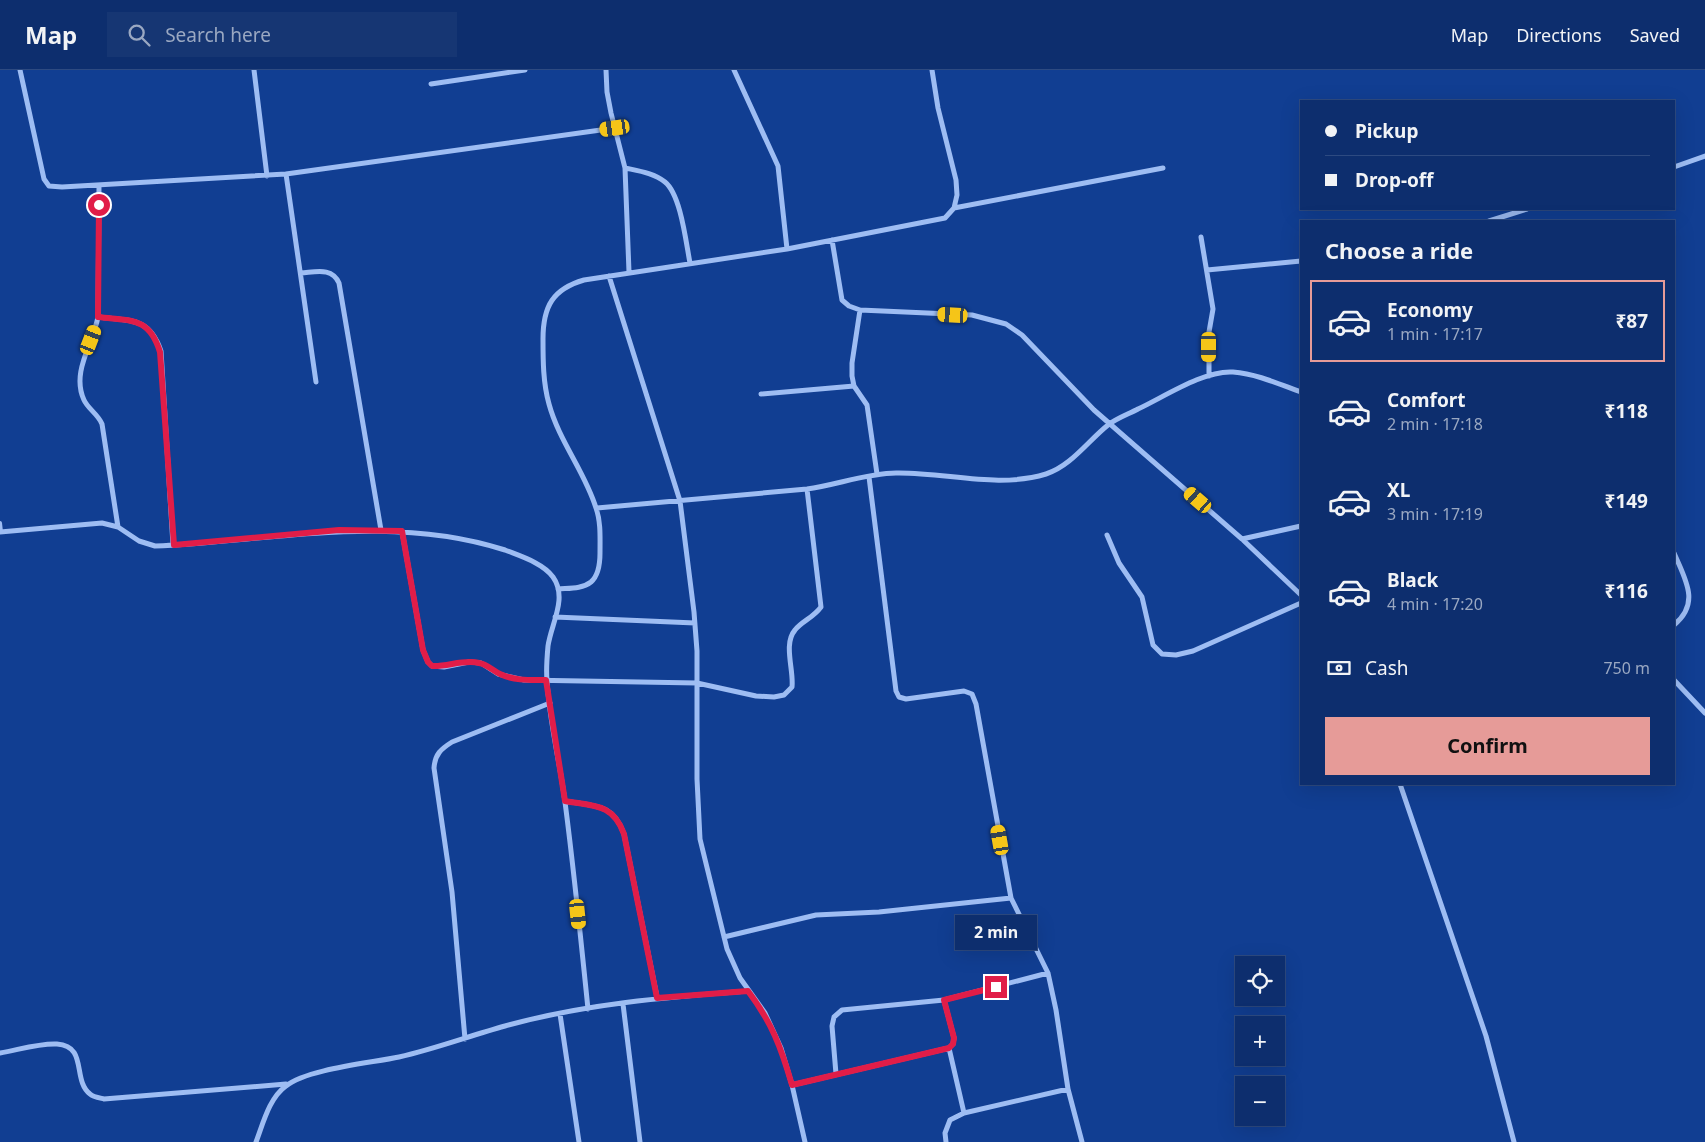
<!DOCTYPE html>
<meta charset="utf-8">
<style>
body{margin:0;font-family:"Noto Sans",sans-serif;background:#163673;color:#f1f3f6;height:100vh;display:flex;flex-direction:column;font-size:19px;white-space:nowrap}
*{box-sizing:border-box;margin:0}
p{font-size:16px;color:#9aa8c2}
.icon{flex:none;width:28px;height:28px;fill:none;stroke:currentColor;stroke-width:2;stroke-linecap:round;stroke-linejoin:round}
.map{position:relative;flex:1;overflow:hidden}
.panel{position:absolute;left:1300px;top:150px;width:375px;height:565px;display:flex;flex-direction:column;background:#0d2e6e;border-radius:0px;box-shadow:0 5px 20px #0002,0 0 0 1px #2d4a81}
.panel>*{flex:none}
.top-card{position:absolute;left:1300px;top:30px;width:375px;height:110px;border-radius:0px;box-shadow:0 5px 20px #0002,0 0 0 1px #2d4a81;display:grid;align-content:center;height:110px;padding:0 25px;background:#0d2e6e}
.buttons{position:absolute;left:1235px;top:886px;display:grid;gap:10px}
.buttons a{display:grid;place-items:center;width:50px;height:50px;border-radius:0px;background:#0d2e6e;box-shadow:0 5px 20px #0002,0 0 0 1px #2d4a81;font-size:25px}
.end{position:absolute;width:22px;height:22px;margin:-11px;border:6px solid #e11d48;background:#fff;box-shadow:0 0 0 2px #fff}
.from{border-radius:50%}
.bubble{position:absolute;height:35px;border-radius:0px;background:#0d2e6e;box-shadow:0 5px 20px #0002,0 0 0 1px #2d4a81;font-size:16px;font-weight:700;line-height:35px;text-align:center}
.car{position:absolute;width:15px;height:30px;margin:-15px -8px;border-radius:6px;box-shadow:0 0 4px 1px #0007;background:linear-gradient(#f5c518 24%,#345 0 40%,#f5c518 0 76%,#345 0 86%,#f5c518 0)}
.top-card b{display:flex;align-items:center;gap:18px;height:48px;font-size:19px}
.top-card b+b{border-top:1px solid #2d4a81}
.top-card i{width:12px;height:12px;background:#f1f3f6}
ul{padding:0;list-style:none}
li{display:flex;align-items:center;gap:15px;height:82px;margin:0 10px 8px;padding:0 15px;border:2px solid transparent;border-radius:0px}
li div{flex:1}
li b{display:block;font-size:19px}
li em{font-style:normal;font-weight:700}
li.on{border-color:#e69b98}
li>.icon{width:45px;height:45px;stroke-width:1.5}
h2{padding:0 25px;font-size:22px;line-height:60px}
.pay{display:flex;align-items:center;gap:12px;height:55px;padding:0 25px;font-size:19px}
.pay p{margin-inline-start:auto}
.action{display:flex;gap:10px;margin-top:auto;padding:10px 25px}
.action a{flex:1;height:58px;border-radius:0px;background:#e69b98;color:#111;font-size:20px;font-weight:700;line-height:58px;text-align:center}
header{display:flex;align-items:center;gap:30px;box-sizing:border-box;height:70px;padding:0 25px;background:#0d2e6e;border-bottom:1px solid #2d4a81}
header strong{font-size:24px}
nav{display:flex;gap:28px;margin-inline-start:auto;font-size:18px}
.search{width:350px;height:45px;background:#163673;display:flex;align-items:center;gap:12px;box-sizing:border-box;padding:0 18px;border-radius:0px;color:#9aa8c2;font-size:19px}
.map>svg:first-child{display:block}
</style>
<header>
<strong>Map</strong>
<div class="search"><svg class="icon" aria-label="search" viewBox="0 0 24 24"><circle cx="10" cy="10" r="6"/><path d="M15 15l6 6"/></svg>Search here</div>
<nav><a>Map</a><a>Directions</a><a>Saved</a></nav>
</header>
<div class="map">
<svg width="1705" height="1072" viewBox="0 0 1705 1072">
<rect width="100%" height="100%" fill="#113e92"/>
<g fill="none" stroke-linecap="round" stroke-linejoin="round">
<!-- lane -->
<path stroke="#9ebdf3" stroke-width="4" d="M0,453L1,462"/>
<!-- street -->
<path stroke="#9ebdf3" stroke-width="5" d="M20,0L44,109L49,116L62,117L286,104L615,58
M254,0L267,106
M606,0L607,22L611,43L625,98L629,202
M734,0L778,96L787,179
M431,14L525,0
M1674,97L1705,86
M625,98C639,101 654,103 665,112C681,125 686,173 690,193
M286,104L316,312
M99,117L98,247C93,274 71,302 84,330C88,339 98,344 102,354L118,457
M954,138L1163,98
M1489,151L1527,139
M1201,167L1213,239L1209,262V306
M832,170L842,230L849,236L860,240L972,245L1006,254L1022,265L1094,340L1242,469L1301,525
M1207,200L1301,191
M301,203C316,202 332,197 339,213L381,460
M609,206L680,431L694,542L697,581V709L700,769L727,879L740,908L765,943L781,978L792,1015L805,1072
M860,240L852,293V306L854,316L867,335L877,404
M98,247C129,251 149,246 161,281L173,475
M761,324L854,316
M869,407L896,621L899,627L906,629L964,621L972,624L976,634L1011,828L1048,903L1056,940L1068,1019L1082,1072
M597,438L807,419C836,415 868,403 896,403C946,402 997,419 1046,404C1071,396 1088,371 1108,355C1117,348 1129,344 1138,339C1164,327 1204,300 1233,302C1257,304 1279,314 1301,322
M402,461L423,580L428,592L432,596L444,597L469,592L481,593L498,604L524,610L697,613L756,626L774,627L784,625L792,617C794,600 783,574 795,560C802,551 813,548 821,537L807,419
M0,462L102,453L118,457L139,471L155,476C272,471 391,443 505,480C520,486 543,493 553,507C568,528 551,554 548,576C547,587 546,600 547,610C549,651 560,692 565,732C574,801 581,870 588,939
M1107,465L1119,493L1142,527L1153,575L1162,584L1176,585L1193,581L1301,533
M1242,469L1301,456
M1674,483C1685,509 1701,533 1674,555
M558,519C569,518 582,519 591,512C599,505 600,493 600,483C600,468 601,452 596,438C585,402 559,371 549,334C543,313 543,290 543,269C543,236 553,219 584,210L787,179L945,148L954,138L957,125L956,110L938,38L932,0
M555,547L695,553
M1674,610L1705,643
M1400,714L1486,966L1514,1072
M565,731C594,736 613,733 624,764L657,927
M724,867L816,845L879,842L1011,828
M623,934L640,1072
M560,944L579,1072
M465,969L452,822L434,698C435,684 441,679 452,672L550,633
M949,978L964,1043
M0,983C18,980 39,973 57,974C88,976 72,1010 90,1024C93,1027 100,1028 104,1029L286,1014
M836,1004L832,956L834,947L842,940L944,930
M792,1015L949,978L953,974L954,968L944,930L1048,903
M256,1072C263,1054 269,1028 286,1016C307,999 371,993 399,987C435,979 469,966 505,956C584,934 667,927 748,921
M946,1072L945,1063L950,1050L964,1043L1068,1019"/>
</g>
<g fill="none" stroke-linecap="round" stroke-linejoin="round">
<!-- route -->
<path stroke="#e11d48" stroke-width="6" d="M99,135L98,247C130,251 149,246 160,282L174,475L339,460L402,461L423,580L428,592L432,596C447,597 464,589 479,593C487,594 493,601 500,604C515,611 530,610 546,610L565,731C593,736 613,733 624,764L657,928L748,921C772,953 781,977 792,1015L949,978L953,974L954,968L944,930L996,917"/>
</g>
</svg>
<div class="buttons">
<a><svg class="icon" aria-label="locate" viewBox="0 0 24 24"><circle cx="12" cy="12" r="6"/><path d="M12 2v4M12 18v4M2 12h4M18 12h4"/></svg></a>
<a>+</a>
<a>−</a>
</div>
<i class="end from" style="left:99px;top:135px"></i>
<i class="end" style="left:996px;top:917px"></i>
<div class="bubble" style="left:955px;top:845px;width:82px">2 min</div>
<i class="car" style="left:615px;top:58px;rotate:262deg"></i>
<i class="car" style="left:953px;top:245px;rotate:273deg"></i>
<i class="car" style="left:91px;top:270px;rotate:21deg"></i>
<i class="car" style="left:1209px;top:277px;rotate:180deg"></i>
<i class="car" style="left:1198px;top:430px;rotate:311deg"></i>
<i class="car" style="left:1000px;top:770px;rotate:350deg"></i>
<i class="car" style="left:578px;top:844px;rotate:174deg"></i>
<div class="top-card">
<b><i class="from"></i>Pickup</b>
<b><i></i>Drop-off</b>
</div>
<section class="panel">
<h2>Choose a ride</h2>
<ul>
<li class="on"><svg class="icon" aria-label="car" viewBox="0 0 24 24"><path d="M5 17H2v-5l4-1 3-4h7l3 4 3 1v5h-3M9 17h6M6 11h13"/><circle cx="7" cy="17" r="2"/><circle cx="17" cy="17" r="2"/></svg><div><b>Economy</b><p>1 min · 17:17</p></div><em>₹87</em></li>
<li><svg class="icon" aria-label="car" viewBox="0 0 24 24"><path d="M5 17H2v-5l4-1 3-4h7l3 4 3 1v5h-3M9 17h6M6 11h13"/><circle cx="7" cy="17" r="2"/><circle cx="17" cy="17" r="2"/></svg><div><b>Comfort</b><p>2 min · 17:18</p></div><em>₹118</em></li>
<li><svg class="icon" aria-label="car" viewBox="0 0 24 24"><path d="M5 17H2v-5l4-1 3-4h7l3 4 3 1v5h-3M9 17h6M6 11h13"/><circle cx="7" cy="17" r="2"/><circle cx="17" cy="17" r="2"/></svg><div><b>XL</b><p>3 min · 17:19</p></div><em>₹149</em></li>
<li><svg class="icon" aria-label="car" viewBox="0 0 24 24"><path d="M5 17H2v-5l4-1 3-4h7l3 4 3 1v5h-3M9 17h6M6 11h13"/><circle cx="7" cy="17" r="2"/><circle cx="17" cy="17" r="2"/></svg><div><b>Black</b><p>4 min · 17:20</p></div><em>₹116</em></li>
</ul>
<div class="pay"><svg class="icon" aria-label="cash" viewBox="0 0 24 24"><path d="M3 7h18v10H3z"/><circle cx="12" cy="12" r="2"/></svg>Cash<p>750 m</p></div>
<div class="action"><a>Confirm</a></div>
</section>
</div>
